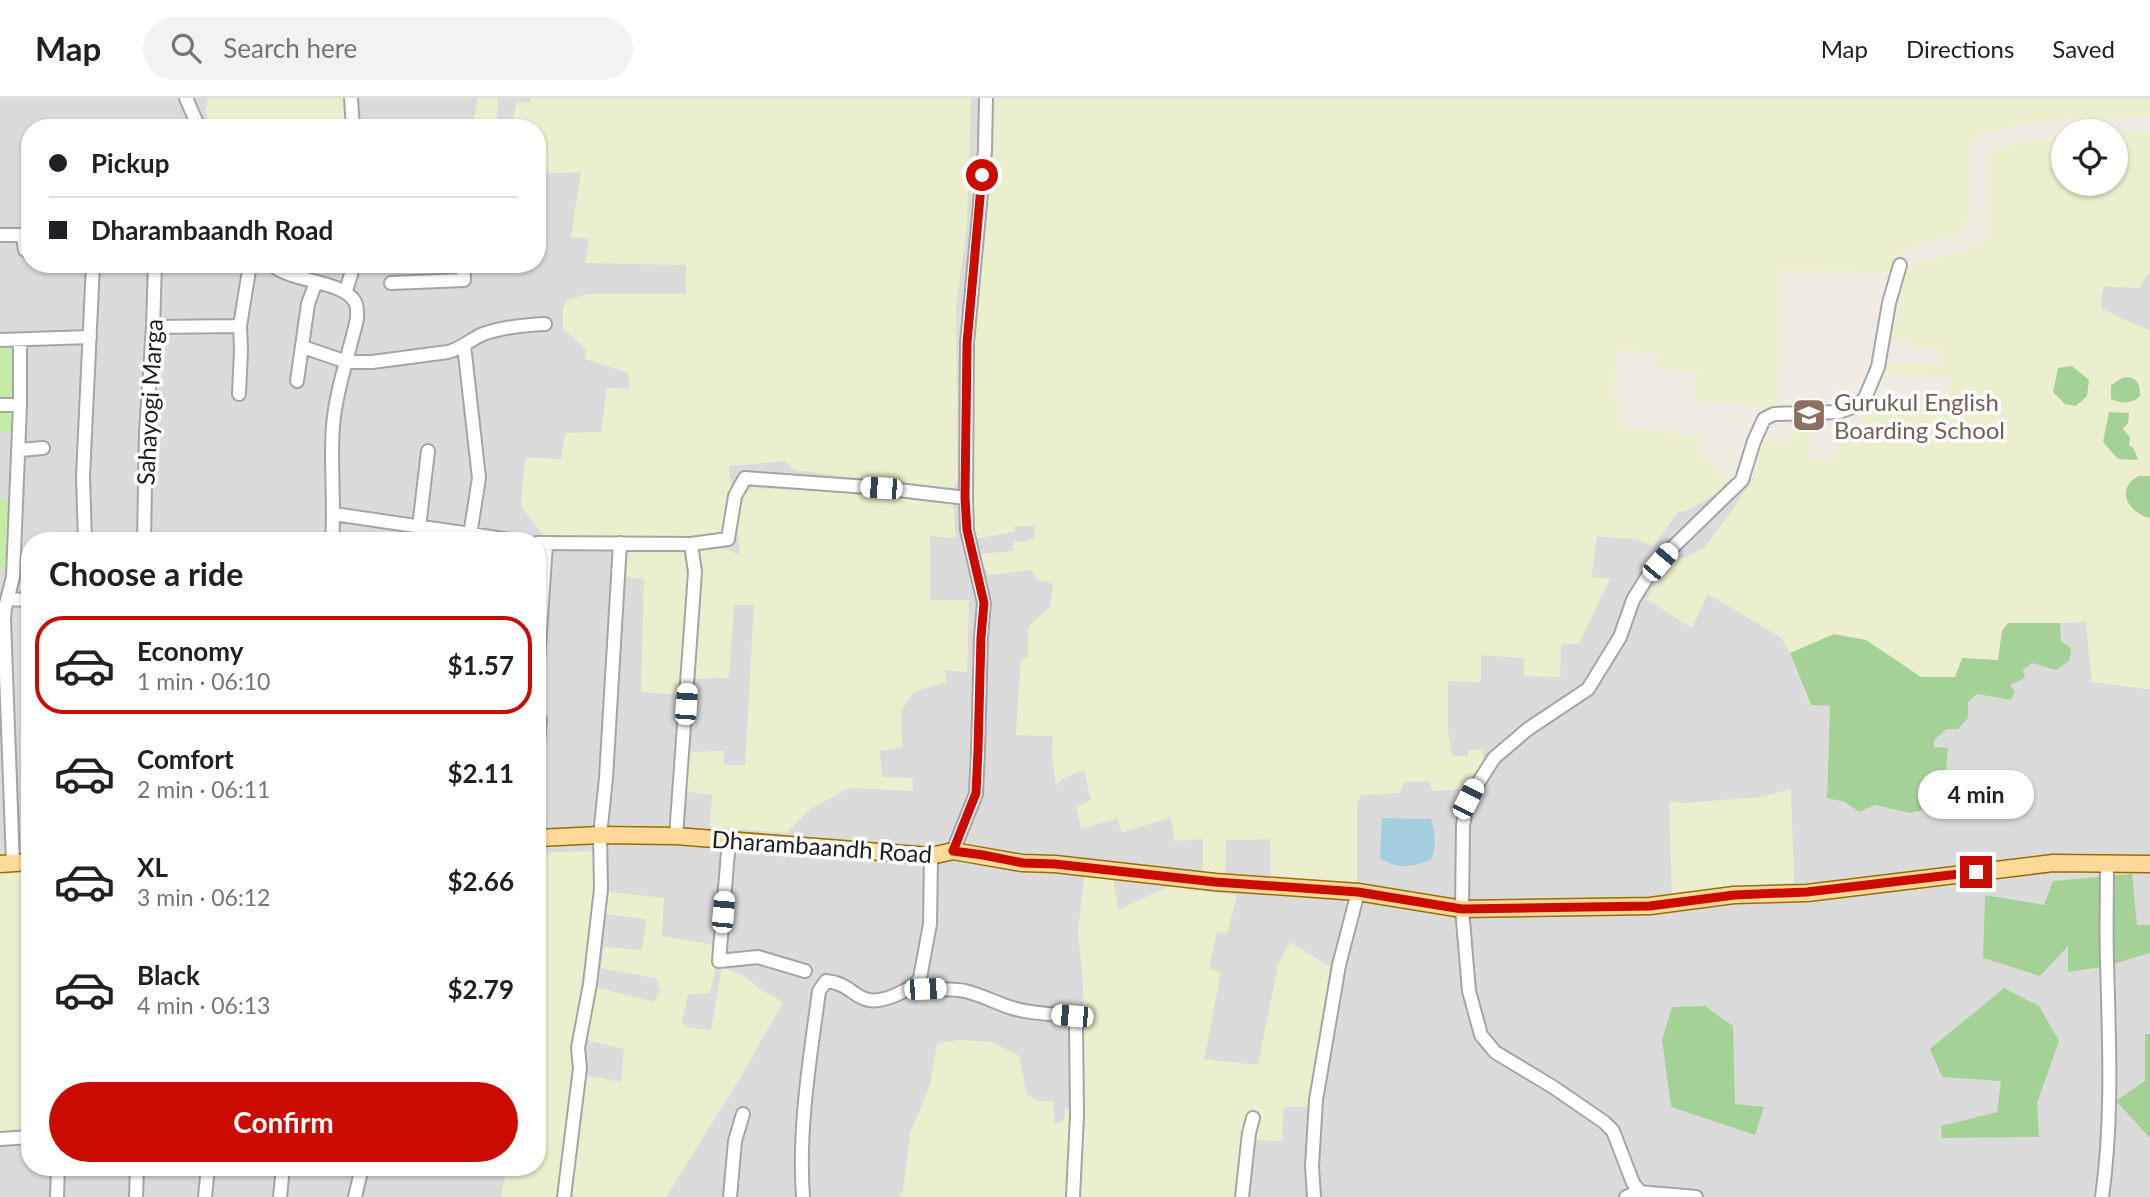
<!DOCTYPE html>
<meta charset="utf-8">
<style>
body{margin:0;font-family:Lato,sans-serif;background:#f2f2f2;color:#202124;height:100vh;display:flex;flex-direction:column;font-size:26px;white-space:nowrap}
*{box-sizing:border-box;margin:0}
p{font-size:23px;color:#757577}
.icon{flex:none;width:38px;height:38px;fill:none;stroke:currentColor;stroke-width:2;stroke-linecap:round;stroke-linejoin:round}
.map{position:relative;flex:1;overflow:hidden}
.details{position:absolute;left:21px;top:434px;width:525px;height:644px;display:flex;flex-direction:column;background:#fff;border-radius:28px;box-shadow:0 2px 5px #0004}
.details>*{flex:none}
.guide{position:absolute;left:21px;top:21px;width:525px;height:154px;border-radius:28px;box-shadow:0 2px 5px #0004;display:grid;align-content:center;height:154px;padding:0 28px;background:#fff}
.tools{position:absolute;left:2051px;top:21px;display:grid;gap:14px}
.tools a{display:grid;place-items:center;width:77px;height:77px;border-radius:50%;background:#fff;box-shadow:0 2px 5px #0004;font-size:35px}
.end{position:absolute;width:32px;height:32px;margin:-16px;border:9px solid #cc0b00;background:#fff;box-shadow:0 0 0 4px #fff}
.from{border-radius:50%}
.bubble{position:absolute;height:49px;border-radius:24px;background:#fff;box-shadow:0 2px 5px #0004;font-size:23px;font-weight:700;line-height:49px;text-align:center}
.car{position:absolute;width:21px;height:42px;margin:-21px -10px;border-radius:9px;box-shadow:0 0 5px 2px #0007;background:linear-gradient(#fff 24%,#345 0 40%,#fff 0 76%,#345 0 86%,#fff 0)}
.guide b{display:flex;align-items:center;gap:24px;height:66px;font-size:26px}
.guide b+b{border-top:2px solid #e0e0e0}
.guide i{width:18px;height:18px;background:#202124}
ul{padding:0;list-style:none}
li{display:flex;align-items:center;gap:21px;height:98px;margin:0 14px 10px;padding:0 14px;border:4px solid transparent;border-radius:28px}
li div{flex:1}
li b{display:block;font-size:26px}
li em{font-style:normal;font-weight:700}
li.on{border-color:#cc0b00}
li>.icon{width:63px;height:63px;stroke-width:1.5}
h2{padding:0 28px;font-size:32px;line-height:84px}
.cta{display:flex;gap:14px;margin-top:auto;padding:14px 28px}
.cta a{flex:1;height:80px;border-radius:42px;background:#cc0b00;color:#fff;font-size:28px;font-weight:700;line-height:80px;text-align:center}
header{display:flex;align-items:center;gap:42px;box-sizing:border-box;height:98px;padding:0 35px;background:#fff;border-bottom:2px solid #e0e0e0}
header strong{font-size:33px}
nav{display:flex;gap:38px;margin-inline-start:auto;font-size:24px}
.search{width:490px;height:63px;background:#f2f2f2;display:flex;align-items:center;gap:18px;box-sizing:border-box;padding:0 24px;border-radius:38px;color:#757577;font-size:26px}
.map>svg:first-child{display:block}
</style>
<header>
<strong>Map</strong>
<div class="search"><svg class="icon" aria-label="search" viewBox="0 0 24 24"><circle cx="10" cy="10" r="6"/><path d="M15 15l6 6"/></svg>Search here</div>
<nav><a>Map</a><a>Directions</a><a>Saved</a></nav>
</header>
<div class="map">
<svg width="2150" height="1099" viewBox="0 0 2150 1099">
<rect width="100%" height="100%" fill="#f0ece4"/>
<!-- residential -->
<path fill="#dcdbdb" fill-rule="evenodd" d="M0,0H992L991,60L976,213L1014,428H1035V441L1024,444L1013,453L981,456L989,477L1032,472L1036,481L1054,486L1050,509L1028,530V561H1021L1016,637L1053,638L1052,660L1064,680L1084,671L1091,703L1117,720L1123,734L1171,719L1203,741V773L1226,742L1270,741L1356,784L1357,704L1362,696L1403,684L1431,683L1451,693L1465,687L1483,666V652L1468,658H1452L1448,636V583L1481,557L1524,560L1561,547L1609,481L1591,479L1597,438L1636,441L1653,448L1678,414L1688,412L1716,395L1730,381L1754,380L1726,421L1704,450L1683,460L1707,495L1782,540L1790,555L1810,607L1830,608L1827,700L1845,704L1859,714L1875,707L1912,715L1969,703L1960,684H1945L1934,649V642L1947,631H1958L1968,620V604L1977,596L2011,602L2010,587L2023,572L2032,565L2056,572L2061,543L2060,525L2086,524L2092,584L2150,591V1099H0ZM30,30H537V166H30ZM30,443H537V1069H30Z
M2150,173V233L2102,211L2101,202L2104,188L2139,190Z"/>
<!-- farmland -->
<path fill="#ebefce" d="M208,0H346L349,30H213L205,13Z
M478,0H498L497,25L511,27L517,4L530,5V0H971L967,127L956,209L958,380L953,392L795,372L785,363L729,368L731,392L722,434L680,439L565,443L543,437L521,408L525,359L561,361L565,335L601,334L607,290L629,291L628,275L585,261L586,251L563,231V209L568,202L588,196H686V167L585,165L589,141L571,139L581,74L537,76V30H472Z
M992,0H2150V19L2067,21L2023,26L1972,40L1971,114L1960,135L1901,153L1896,172L1885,174L1778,173L1779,309H1758L1694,302L1697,275L1656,270L1657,255L1617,252L1613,300L1622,301L1619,329L1703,339L1701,361L1717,365L1715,377L1730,381L1716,395L1688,412L1678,414L1653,448L1636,441L1597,438L1591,479L1610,481L1579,545L1561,547L1560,579L1524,578V560L1481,557V584L1448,583V636L1452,658H1468V652H1483V666L1460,691L1432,693L1430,683L1404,684L1400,695L1362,697L1357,704V785L1271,781L1270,741L1226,742L1225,777L1203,773V741L1174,743L1171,719L1122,734L1117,720L1081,731L1076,709L1091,702L1085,672L1064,679L1056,687L1052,660L1053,638L1016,637L1021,561L1028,560V529L1050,509L1053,486L1036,481L1032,472L988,477L980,457L1013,453V443L1024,444L1034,440L1035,428H1015L1014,434L973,441L971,404L972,227L976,213L991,60Z
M2150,33V173L2139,190L2104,188L2101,202L2102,211L2150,233V591L2092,584L2086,524L2008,525L2002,533L1998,562L1963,560L1955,579H1921L1866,542L1834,536L1790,555L1782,540L1708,496L1692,530L1646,501L1672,459L1684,460L1704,450L1726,421L1754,380L1763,342L1791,345L1796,321L1813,320L1807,360L1834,362L1838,327L1861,326L1862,315L1947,316L1951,279L1883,275L1886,264L1937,266L1940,250L1907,248V242L1891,241L1902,200L1904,174L1908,168L1981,147L1985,142V54L2024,43L2063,38V86H2116V34Z
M752,390L838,393L953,404L956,440L930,438V502H969L967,574L945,572L946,584L914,594L901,613L902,649L880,653L882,679L913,680V693L849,690L810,711L786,735L710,729L712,697L684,693L688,654L724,653V667H745L754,507H734L729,580L689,581L697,510L701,452L725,451L740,457L737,431L743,398Z
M687,451L691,468L680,597L641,594L644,481L626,479L627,453Z
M1791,691L1794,785L1749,787L1672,796L1669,703L1684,705L1762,699Z
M598,753L557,1099H501L507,1069H537V755Z
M30,773V1035L0,1036V775Z
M1084,779L1113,781L1118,812L1172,787L1189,792L1237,797L1227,836L1217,833L1209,870L1221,875L1204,961L1258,967L1278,867L1290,844L1330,869L1308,1009H1284L1282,1043L1247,1042V1099H1079L1084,981L1083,885L1078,834Z
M609,794L664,800L662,838L715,847L716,868L710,895L688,896L682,925L691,930L711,932L722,869L744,878L760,891L783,904L742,977L666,1099H577L572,1097L584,977L621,984L624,951L587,942L596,889L653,904L660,894L656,880L601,870L604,849L642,852L646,821L605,816Z
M959,942L992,944L1019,958L1027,996L1037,1003H1053L1055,1026L1064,1023L1065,1010H1072L1069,1099H897L903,1093L910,1035L930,987L937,946Z"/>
<!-- grass -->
<path fill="#c5eca7" d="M0,243L18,244L17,335L0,334Z
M0,401H14L13,469H0Z"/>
<!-- forest -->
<path fill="#a4d196" d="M2072,268L2089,282L2087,298L2076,308L2065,306L2053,294L2058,270Z
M2129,279C2139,282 2140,288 2140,298C2132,306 2122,306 2111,301V287L2122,280Z
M2109,314L2129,315L2128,325L2123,331L2130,339L2129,347L2134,351L2138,362L2118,361L2103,344Z
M2139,378H2150V420C2128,415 2114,390 2139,378Z
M2008,525H2060L2061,543L2071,550L2070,562L2056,572L2032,565L2023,572L2025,580L2010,587L2015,594L2011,602L1977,596L1968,604V620L1958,631H1947L1934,642V649L1948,650L1945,683L1960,684L1970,703L1910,715L1875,707L1859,714L1845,704L1827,700L1830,608L1811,607L1790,555L1834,536L1866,542L1921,579H1955L1962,560L1998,562L2002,533Z
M2132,776L2137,827H2150V855L2102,869L2068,874V848L2040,878L1983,860L1985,797L2044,807L2053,783Z
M2004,890L2039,908L2059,943L2037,1005L2039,1039L1942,1040L1941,1028L1997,1014L2001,983L1942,979L1930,951Z
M1705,908L1733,928L1735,1006L1764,1009L1755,1037L1671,1009L1662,942L1672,909Z
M2145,936H2150V1040L2116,1003L2145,983Z"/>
<!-- water -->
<path fill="#a2cedf" d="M1382,720L1431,721C1435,736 1437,747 1431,762C1409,769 1400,772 1380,760Z"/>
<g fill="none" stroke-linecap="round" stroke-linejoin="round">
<!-- stream -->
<path stroke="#a2cedf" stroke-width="2.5" d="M195,6L208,30
M289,166L308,176"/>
<!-- minor casing -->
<g stroke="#a5a5a5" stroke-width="16">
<path id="minor" d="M186,0L199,30
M351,0L353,30
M0,137H20L23,139L25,152L30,153
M271,166C292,185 343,182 355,204C358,209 357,215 357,221C349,256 336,292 333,328C330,366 335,404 332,443
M391,185L464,182L463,166
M346,193L354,166
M153,229L240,228L250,166
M0,242L90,239
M464,247L479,380L470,437
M303,249L347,264H372L448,254C461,251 471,241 483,236C503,229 524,227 545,226
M297,283L308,206L316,184
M239,296L241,252L240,228
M0,307H20V242
M20,352L43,350
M334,416L518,443
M419,429L428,353
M85,443L83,378L93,166
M144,443L146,333L153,229L155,166
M537,445L691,446L728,441L735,398L745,380L881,390L966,400
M7,501L30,502
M537,577L546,446
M537,615L540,622L537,658
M676,738L695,474L691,446
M729,742L719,863L758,859L805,873
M953,753L976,696L978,652L981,539L984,505L967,432L966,400L967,245L985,52L986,0
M13,765L4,522L5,510L13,479L20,307
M30,867V865
M916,888C931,893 948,890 965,893C982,897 996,905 1012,910C1031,916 1052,916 1072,918L1076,925L1077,1017L1073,1099
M0,1041L30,1039
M57,1099L58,1069
M136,1099L137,1069
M205,1099L208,1069
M280,1099L283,1069
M355,1099L362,1069
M564,1099L580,970L578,950L590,886L601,791L600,737L606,680L620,445
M730,1099L735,1043L743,1016
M803,1099C798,1030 810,961 819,893L826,883C859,886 855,915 898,896C907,891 915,889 920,880L930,826L931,758
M1242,1099L1249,1035L1253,1020
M1314,1099L1312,1068L1316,1002L1339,867L1358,794
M1626,1099L1638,1094L1696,1099
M1644,1099L1633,1085L1613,1033L1604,1024L1553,989L1495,954L1481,937L1469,893L1462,811L1463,727L1468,701L1494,660L1528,631L1588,591L1620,539L1633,502L1649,476L1670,452L1742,382L1754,343L1764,321L1774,316L1839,314L1858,307L1865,300L1878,269L1889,205L1900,167
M2102,1099C2113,1021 2109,942 2107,863C2106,831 2107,798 2107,766"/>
</g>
<!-- major casing -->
<g stroke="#986e00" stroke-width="19">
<path id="major" d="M537,740L600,737L676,738L931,758L953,753L1022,765L1055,766L1215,784L1358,794L1462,811L1650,808L1734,797L1807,795L2053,765L2150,766
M0,766L30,764"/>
</g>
<!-- minor -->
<use href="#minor" stroke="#fff" stroke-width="12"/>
<!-- major -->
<use href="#major" stroke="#ffd999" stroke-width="16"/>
</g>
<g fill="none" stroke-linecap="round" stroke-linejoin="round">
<!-- route -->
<path stroke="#cc0b00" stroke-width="9" d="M982,77L967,245L965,400L967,432L984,505L981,539L978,652L976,695L953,753L983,757L1023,765L1055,766L1215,784L1358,794L1462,811L1650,808L1734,797L1807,794L1976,774"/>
</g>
<!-- icons -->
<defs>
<g id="school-square" transform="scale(1.75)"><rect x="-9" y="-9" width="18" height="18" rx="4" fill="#8d6e63" stroke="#fff"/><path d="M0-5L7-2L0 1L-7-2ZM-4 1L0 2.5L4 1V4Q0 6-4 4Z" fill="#fff"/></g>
</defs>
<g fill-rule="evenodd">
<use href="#school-square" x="1809" y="317"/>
</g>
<g text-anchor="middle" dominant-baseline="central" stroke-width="7" stroke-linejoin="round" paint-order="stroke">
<!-- education labels -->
<g font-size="24" fill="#785e54" stroke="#fff" text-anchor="start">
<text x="1834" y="303">Gurukul English<tspan x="1834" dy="28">Boarding School</tspan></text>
</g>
<!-- street labels -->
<g font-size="24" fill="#1e1e1e" stroke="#fff">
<text transform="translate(149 304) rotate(-87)">Sahayogi Marga</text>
<text transform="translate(822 748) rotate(4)">Dharambaandh Road</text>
</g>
</g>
</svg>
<div class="tools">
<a><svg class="icon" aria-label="locate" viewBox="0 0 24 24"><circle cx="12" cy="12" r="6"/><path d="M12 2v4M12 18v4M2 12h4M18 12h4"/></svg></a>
</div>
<i class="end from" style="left:982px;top:77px"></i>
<i class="end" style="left:1976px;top:774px"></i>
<div class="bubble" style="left:1918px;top:672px;width:116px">4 min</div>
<i class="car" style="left:881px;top:390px;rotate:274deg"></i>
<i class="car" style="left:1660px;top:464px;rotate:40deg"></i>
<i class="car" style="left:686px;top:606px;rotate:4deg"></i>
<i class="car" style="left:1468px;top:701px;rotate:27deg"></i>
<i class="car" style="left:723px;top:814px;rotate:5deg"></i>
<i class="car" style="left:925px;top:891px;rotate:88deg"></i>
<i class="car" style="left:1072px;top:918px;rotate:275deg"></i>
<div class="guide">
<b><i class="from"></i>Pickup</b>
<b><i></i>Dharambaandh Road</b>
</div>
<section class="details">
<h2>Choose a ride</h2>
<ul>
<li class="on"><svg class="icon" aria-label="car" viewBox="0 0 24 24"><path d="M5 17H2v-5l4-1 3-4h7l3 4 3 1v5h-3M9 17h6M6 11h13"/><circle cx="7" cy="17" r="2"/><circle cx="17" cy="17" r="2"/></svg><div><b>Economy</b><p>1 min · 06:10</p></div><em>$1.57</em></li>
<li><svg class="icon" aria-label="car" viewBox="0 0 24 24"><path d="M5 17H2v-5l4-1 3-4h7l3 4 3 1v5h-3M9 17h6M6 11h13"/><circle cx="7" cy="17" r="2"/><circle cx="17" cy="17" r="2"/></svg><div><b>Comfort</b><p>2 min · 06:11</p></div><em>$2.11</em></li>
<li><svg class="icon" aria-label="car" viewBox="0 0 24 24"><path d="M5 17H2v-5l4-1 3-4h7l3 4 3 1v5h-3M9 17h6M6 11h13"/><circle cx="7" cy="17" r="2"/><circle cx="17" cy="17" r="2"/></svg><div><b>XL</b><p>3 min · 06:12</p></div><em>$2.66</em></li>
<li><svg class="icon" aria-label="car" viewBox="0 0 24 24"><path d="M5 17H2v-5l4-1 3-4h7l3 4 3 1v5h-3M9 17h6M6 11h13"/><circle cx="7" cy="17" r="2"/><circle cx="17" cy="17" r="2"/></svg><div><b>Black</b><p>4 min · 06:13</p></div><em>$2.79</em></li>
</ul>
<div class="cta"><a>Confirm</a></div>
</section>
</div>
